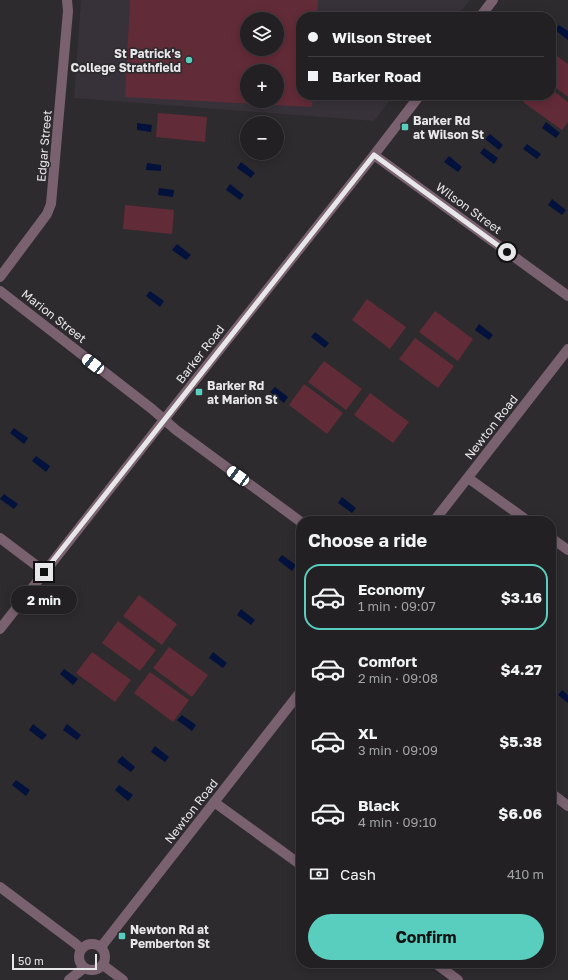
<!DOCTYPE html>
<meta charset="utf-8">
<style>
body{margin:0;font-family:"Golos Text",sans-serif;background:#2e2d2f;color:#f1f3f6;height:100vh;display:flex;flex-direction:column;font-size:15px;white-space:nowrap}
*{box-sizing:border-box;margin:0}
p{font-size:13px;color:#a2a3a5}
.icon{flex:none;width:22px;height:22px;fill:none;stroke:currentColor;stroke-width:2;stroke-linecap:round;stroke-linejoin:round}
.map{position:relative;flex:1;overflow:hidden}
.sheet{position:absolute;left:296px;top:516px;width:260px;height:452px;display:flex;flex-direction:column;background:#222022;border-radius:16px;box-shadow:0 2px 10px #0003,0 0 0 1px #3f3e40}
.sheet>*{flex:none}
.guide{position:absolute;left:296px;top:12px;width:260px;height:88px;border-radius:16px;box-shadow:0 2px 10px #0003,0 0 0 1px #3f3e40;display:grid;align-content:center;height:88px;padding:0 12px;background:#222022}
.buttons{position:absolute;left:240px;top:12px;display:grid;gap:8px}
.buttons a{display:grid;place-items:center;width:44px;height:44px;border-radius:50%;background:#222022;box-shadow:0 2px 10px #0003,0 0 0 1px #3f3e40;font-size:20px}
.scale{position:absolute;left:12px;bottom:10px;width:85px;box-sizing:border-box;padding-left:4px;border:2px solid #e7e6e8;border-top:0;font-size:11px;line-height:14px;white-space:nowrap;color:#e7e6e8;-webkit-text-stroke:3px #2d2b2e;paint-order:stroke}
.end{position:absolute;width:18px;height:18px;margin:-9px;border:5px solid #e7e6e8;background:#111;box-shadow:0 0 0 2px #111}
.from{border-radius:50%}
.bubble{position:absolute;height:28px;border-radius:14px;background:#222022;box-shadow:0 2px 10px #0003,0 0 0 1px #3f3e40;font-size:13px;font-weight:700;line-height:28px;text-align:center}
.car{position:absolute;width:12px;height:24px;margin:-12px -6px;border-radius:5px;box-shadow:0 0 3px 1px #0007;background:linear-gradient(#fff 24%,#345 0 40%,#fff 0 76%,#345 0 86%,#fff 0)}
.guide b{display:flex;align-items:center;gap:14px;height:38px;font-size:15px}
.guide b+b{border-top:1px solid #3f3e40}
.guide i{width:10px;height:10px;background:#f1f3f6}
ul{padding:0;list-style:none}
li{display:flex;align-items:center;gap:12px;height:66px;margin:0 8px 6px;padding:0 4px;border:2px solid transparent;border-radius:16px}
li div{flex:1}
li b{display:block;font-size:15px}
li em{font-style:normal;font-weight:700}
li.active{border-color:#59cebf}
li>.icon{width:36px;height:36px;stroke-width:1.5}
h2{padding:0 12px;font-size:18px;line-height:48px}
.pay{display:flex;align-items:center;gap:10px;height:44px;padding:0 12px;font-size:15px}
.pay p{margin-inline-start:auto}
.cta{display:flex;gap:8px;margin-top:auto;padding:8px 12px}
.cta a{flex:1;height:46px;border-radius:24px;background:#59cebf;color:#111;font-size:16px;font-weight:700;line-height:46px;text-align:center}
.map>svg:first-child{display:block}
</style>
<div class="map">
<svg width="568" height="980" viewBox="0 0 568 980">
<rect width="100%" height="100%" fill="#2d2b2e"/>
<!-- built -->
<path fill="#37313a" fill-rule="evenodd" d="M81,0H470L456,17H301V95H394L374,121L74,98ZM247,19H277V49H247ZM247,71H277V101H247Z"/>
<!-- green -->
<path fill="#622b38" fill-rule="evenodd" d="M130,0H318L317,17H301V95H313L312,107L125,97ZM247,19H277V49H247ZM247,71H277V101H247Z
M557,56L568,64V97L551,84V63Z
M551,89L568,102V122L562,130L523,102L528,95H551Z
M158,113L207,117L205,142L156,137Z
M125,205L174,210L172,234L123,229Z
M367,299L406,327L390,349L352,320Z
M435,311L473,339L458,361L419,332Z
M415,338L454,366L438,388L399,359Z
M324,361L362,389L346,410L308,382Z
M304,384L343,413L327,434L289,405Z
M370,393L409,422L393,443L354,415Z
M139,595L177,624L162,645L123,616Z
M118,621L156,650L140,671L102,643Z
M169,647L208,675L192,697L153,668Z
M92,652L131,680L115,702L76,673Z
M150,672L189,700L173,722L134,693Z"/>
<!-- water -->
<path fill="#02123c" d="M559,25L568,31V40L555,30Z
M546,122L560,133L556,138L542,128Z
M137,123L152,125L151,132L137,130Z
M490,134L503,145L499,150L485,139Z
M527,144L541,154L537,159L523,149Z
M484,148L498,158L494,164L480,153Z
M449,156L462,167L458,172L444,162Z
M241,162L255,173L251,178L237,168Z
M147,163L161,165V171L146,170Z
M230,184L244,195L240,200L226,190Z
M159,188L174,190L173,197L158,195Z
M552,199L566,210L562,215L548,205Z
M177,244L191,255L186,260L172,250Z
M150,291L164,301L160,307L146,296Z
M479,324L493,335L489,340L475,330Z
M315,332L329,343L325,348L311,337Z
M275,387L288,397L284,403L270,392Z
M14,428L28,438L24,444L10,433Z
M36,456L50,466L46,472L32,461Z
M4,494L18,504L14,509L0,499Z
M342,497L356,508L352,513L338,503Z
M282,555L296,565L292,571L278,560Z
M241,609L255,620L251,625L237,615Z
M213,652L227,663L223,668L209,658Z
M64,669L78,679L73,685L60,674Z
M562,690L568,695V703L558,695Z
M182,715L196,725L192,731L177,720Z
M33,724L47,735L42,740L29,730Z
M67,724L81,735L77,740L63,730Z
M155,746L169,757L165,762L151,752Z
M122,756L135,767L131,772L117,762Z
M16,780L30,790L26,796L12,785Z
M119,785L133,795L128,801L115,790Z"/>
<g fill="none" stroke-linecap="round" stroke-linejoin="round">
<!-- minor -->
<path stroke="#7a6170" stroke-width="10" d="M480,17L493,0
M374,155L568,296
M0,277L47,214L51,204L68,11L67,0
M0,291L152,409L176,430L301,522
M468,478L528,521
M434,521L568,349
M0,538L45,572
M551,538L568,550
M0,629L174,407L374,155L420,95
M551,793L568,806
M214,802L301,865
M0,887L76,944L81,949
M79 957a13 13 0 1 1 26 0a13 13 0 1 1-26 0Z
M101,947L301,691
M435,963L458,980
M103,965L123,980
M69,980L84,968"/>
</g>
<g fill="none" stroke-linecap="round" stroke-linejoin="round">
<!-- route -->
<path stroke="#e7e6e8" stroke-width="5" d="M44,572L374,155L507,252"/>
</g>
<!-- markers -->
<g fill="#59cebf" stroke="#2d2b2e" stroke-width="1.5">
<circle cx="189" cy="60" r="4"/>
<rect x="401" y="123" width="8" height="8" rx="2"/>
<rect x="195" y="388" width="8" height="8" rx="2"/>
<rect x="118" y="932" width="8" height="8" rx="2"/>
</g>
<g text-anchor="middle" dominant-baseline="central" stroke-width="3.5" stroke-linejoin="round" paint-order="stroke">
<!-- poi labels -->
<g font-size="12" font-weight="bold" fill="#e7e6e8" stroke="#2d2b2e" text-anchor="start">
<text x="181" y="53" text-anchor="end">St Patrick's<tspan x="181" dy="14">College Strathfield</tspan></text>
<text x="413" y="120">Barker Rd<tspan x="413" dy="14">at Wilson St</tspan></text>
<text x="207" y="385">Barker Rd<tspan x="207" dy="14">at Marion St</tspan></text>
<text x="130" y="929">Newton Rd at<tspan x="130" dy="14">Pemberton St</tspan></text>
</g>
<!-- street labels -->
<g font-size="12" fill="#e7e6e8" stroke="#2d2b2e">
<text transform="translate(44 146) rotate(-85)">Edgar Street</text>
<text transform="translate(469 208) rotate(36)">Wilson Street</text>
<text transform="translate(54 316) rotate(38)">Marion Street</text>
<text transform="translate(200 354) rotate(-52)">Barker Road</text>
<text transform="translate(491 427) rotate(-52)">Newton Road</text>
<text transform="translate(191 811) rotate(-52)">Newton Road</text>
</g>
</g>
</svg>
<div class="buttons">
<a><svg class="icon" aria-label="layers" viewBox="0 0 24 24"><path d="M12 4l9 5-9 5-9-5zM3 14l9 5 9-5"/></svg></a>
<a>+</a>
<a>−</a>
</div>
<div class="scale">50 m</div>
<i class="end from" style="left:507px;top:252px"></i>
<i class="end" style="left:44px;top:572px"></i>
<div class="bubble" style="left:11px;top:586px;width:66px">2 min</div>
<i class="car" style="left:93px;top:364px;rotate:308deg"></i>
<i class="car" style="left:238px;top:476px;rotate:306deg"></i>
<div class="guide">
<b><i class="from"></i>Wilson Street</b>
<b><i></i>Barker Road</b>
</div>
<section class="sheet">
<h2>Choose a ride</h2>
<ul>
<li class="active"><svg class="icon" aria-label="car" viewBox="0 0 24 24"><path d="M5 17H2v-5l4-1 3-4h7l3 4 3 1v5h-3M9 17h6M6 11h13"/><circle cx="7" cy="17" r="2"/><circle cx="17" cy="17" r="2"/></svg><div><b>Economy</b><p>1 min · 09:07</p></div><em>$3.16</em></li>
<li><svg class="icon" aria-label="car" viewBox="0 0 24 24"><path d="M5 17H2v-5l4-1 3-4h7l3 4 3 1v5h-3M9 17h6M6 11h13"/><circle cx="7" cy="17" r="2"/><circle cx="17" cy="17" r="2"/></svg><div><b>Comfort</b><p>2 min · 09:08</p></div><em>$4.27</em></li>
<li><svg class="icon" aria-label="car" viewBox="0 0 24 24"><path d="M5 17H2v-5l4-1 3-4h7l3 4 3 1v5h-3M9 17h6M6 11h13"/><circle cx="7" cy="17" r="2"/><circle cx="17" cy="17" r="2"/></svg><div><b>XL</b><p>3 min · 09:09</p></div><em>$5.38</em></li>
<li><svg class="icon" aria-label="car" viewBox="0 0 24 24"><path d="M5 17H2v-5l4-1 3-4h7l3 4 3 1v5h-3M9 17h6M6 11h13"/><circle cx="7" cy="17" r="2"/><circle cx="17" cy="17" r="2"/></svg><div><b>Black</b><p>4 min · 09:10</p></div><em>$6.06</em></li>
</ul>
<div class="pay"><svg class="icon" aria-label="cash" viewBox="0 0 24 24"><path d="M3 7h18v10H3z"/><circle cx="12" cy="12" r="2"/></svg>Cash<p>410 m</p></div>
<div class="cta"><a>Confirm</a></div>
</section>
</div>
